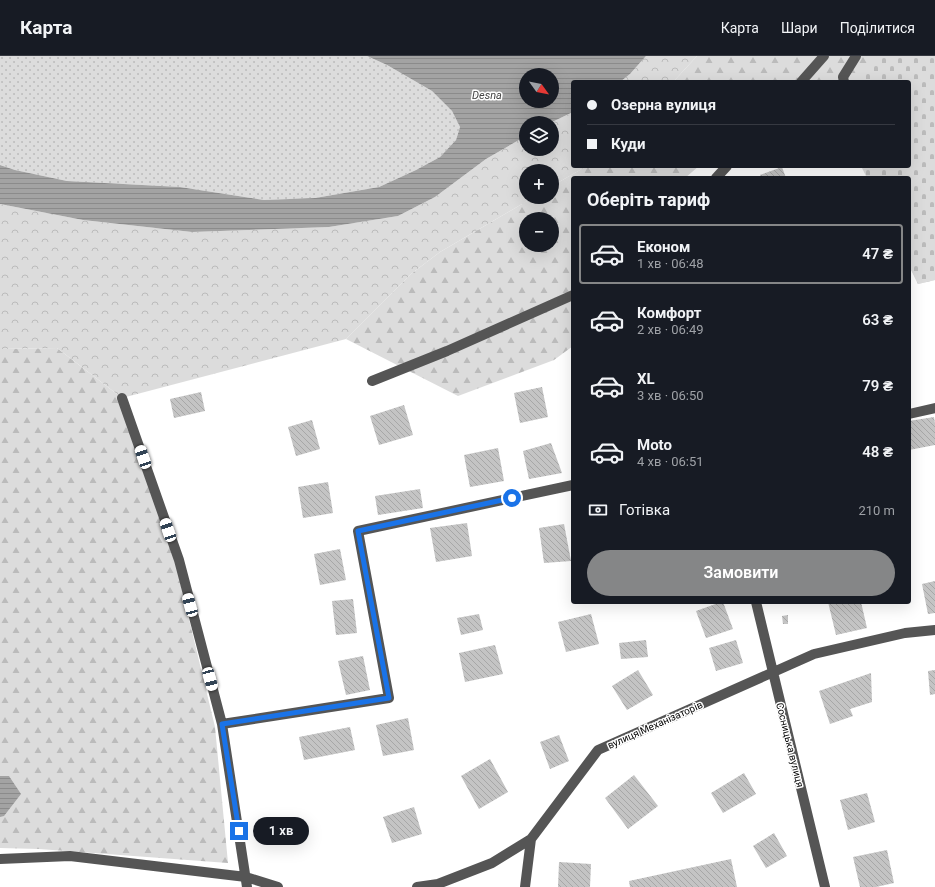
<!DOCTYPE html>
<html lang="uk">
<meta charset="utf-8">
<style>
body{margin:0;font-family:Roboto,sans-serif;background:#242831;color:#f1f3f6;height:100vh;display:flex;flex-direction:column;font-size:15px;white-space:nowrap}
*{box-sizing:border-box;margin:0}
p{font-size:13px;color:#9ea1a6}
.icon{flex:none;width:22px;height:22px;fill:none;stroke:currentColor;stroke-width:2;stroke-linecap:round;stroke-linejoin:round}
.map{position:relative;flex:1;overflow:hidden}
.drawer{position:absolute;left:571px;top:120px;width:340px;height:428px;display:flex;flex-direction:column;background:#171b24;border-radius:4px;box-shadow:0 4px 16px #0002}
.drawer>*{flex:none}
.top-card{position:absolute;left:571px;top:24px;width:340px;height:88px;border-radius:4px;box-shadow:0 4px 16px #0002;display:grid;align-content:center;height:88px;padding:0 16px;background:#171b24}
.needle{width:26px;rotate:123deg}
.fabs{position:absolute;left:519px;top:12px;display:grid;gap:8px}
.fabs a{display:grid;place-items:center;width:40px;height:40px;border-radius:50%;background:#171b24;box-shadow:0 4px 16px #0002;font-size:20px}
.end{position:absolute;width:18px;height:18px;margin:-9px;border:5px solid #1a73e8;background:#fff;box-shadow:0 0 0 2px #fff}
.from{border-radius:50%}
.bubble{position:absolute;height:28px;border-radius:14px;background:#171b24;box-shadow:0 4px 16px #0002;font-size:13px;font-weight:600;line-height:28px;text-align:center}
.car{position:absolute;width:12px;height:24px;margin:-12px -6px;border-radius:5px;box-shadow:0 0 3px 1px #0007;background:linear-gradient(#fff 24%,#345 0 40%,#fff 0 76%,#345 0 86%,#fff 0)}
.top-card b{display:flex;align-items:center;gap:14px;height:38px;font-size:15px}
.top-card b+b{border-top:1px solid #363941}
.top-card i{width:10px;height:10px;background:#f1f3f6}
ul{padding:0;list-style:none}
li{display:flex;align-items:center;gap:12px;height:60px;margin:0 8px 6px;padding:0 8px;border:2px solid transparent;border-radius:4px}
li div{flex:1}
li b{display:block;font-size:15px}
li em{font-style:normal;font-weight:600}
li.current{border-color:#858687}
li>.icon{width:36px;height:36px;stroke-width:1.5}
h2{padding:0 16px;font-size:18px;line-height:48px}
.pay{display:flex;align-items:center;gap:10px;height:44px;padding:0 16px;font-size:15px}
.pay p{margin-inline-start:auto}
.button{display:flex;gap:8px;margin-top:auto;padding:8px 16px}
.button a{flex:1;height:46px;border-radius:24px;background:#858687;color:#fff;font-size:16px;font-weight:600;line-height:46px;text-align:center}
header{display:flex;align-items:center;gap:24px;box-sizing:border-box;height:56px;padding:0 20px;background:#171b24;border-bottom:1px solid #363941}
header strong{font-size:19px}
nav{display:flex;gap:22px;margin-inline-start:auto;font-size:14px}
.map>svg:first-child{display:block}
</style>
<header>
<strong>Карта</strong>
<nav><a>Карта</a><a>Шари</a><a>Поділитися</a></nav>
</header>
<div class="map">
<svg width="935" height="831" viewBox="0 0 935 831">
<defs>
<pattern id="grass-dots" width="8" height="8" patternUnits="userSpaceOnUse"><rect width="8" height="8" fill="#dcdcdc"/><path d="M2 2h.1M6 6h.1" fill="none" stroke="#bbb" stroke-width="1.8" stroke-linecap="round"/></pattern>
<pattern id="forest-firs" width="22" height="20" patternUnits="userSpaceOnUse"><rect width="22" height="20" fill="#dcdcdc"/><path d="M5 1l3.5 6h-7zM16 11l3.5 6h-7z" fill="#bbb"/></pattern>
<pattern id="cemetery-stones" width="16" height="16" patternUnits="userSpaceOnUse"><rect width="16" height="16" fill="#dcdcdc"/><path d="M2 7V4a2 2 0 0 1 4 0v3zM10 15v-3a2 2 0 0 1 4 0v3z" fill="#bbb"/></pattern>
<pattern id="park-crowns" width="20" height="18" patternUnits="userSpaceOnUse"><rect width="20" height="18" fill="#dcdcdc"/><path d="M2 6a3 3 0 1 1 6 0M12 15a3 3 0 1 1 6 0" fill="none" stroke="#bbb"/></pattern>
<pattern id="water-rules" width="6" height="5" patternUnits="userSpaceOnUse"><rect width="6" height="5" fill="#a3a3a3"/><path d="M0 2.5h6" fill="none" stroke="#8b8b8b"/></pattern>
<pattern id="building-back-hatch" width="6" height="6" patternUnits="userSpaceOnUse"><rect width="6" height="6" fill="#c4c4c4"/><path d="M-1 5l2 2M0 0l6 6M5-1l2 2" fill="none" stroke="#a7a7a7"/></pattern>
</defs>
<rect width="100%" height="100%" fill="#fff"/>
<!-- grass -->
<path fill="url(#grass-dots)" d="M0,0H367L387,9L432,35L452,55L460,71L456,84L440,101L416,114L379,131L315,142L264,144L180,131L67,125L15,114L0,109Z"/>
<!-- forest -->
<path fill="url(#forest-firs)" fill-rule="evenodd" d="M697,0H935V224L918,228L909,209V26H673Z
M587,110H699L685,122H573V290L554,304L458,340L346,283L411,218L440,196L534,141H552V130ZM526,163H552V189H526Z
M57,292L122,342L175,505L215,671L228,807L39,793L0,792V293Z"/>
<!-- cemetery -->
<path fill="url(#cemetery-stones)" d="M875,0H935V224L918,228L909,210V122H867L861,110H909V26H856Z"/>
<!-- park -->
<path fill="url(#park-crowns)" d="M646,0H697L673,26H620L630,18Z
M573,56V110H587L552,130V115H526V141H534L440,196L411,218L346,283L122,342L57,292L0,293V148L83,164L192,176L329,171L398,160L435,141L486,103L526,80V93H552V67H550Z"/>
<!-- water -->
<path fill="url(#water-rules)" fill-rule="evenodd" d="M367,0H646L630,18L620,26H573V56L550,67H526V80L486,103L435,141L398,160L329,171L192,176L83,164L0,148V109L15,114L67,125L180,131L264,144L315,142L379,131L416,114L440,101L456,84L460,71L452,55L432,35L387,9ZM526,19H552V45H526Z
M0,720H9L21,738L4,760L0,761Z"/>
<!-- building -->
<path fill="url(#building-back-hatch)" d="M782,111L786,122H761L760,119Z
M542,331L548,361L520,367L514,337Z
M201,336L205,355L174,362L170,343Z
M404,349L413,379L379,389L370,360Z
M934,361L935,367V389L909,394V365Z
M312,364L320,393L296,400L288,371Z
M551,387L562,417L529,423L523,395Z
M498,392L504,425L470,431L464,399Z
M328,426L333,457L303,462L298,431Z
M420,433L423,452L378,459L375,440Z
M467,467L472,500L436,506L430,472Z
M564,468L571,505L544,507L539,472Z
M340,493L346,524L320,529L314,498Z
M935,525V557L928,558L922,528Z
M353,543L357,577L336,579L332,545Z
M721,546H723L733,573L706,582L696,555Z
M828,546H861L867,572L836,579Z
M479,558L483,574L461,579L457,562Z
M591,558L599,588L566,596L558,566Z
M788,559V568H783L782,560Z
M646,584L648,601L621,603L619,587Z
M736,584L743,607L716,615L709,592Z
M495,589L503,618L465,626L459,597Z
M363,600L370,634L346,639L338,605Z
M638,614L653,639L627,654L612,630Z
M935,614V638L930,639L928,615Z
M871,617L872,646L850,653L853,660L830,668L819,635Z
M408,662L414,694L383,700L376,669Z
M350,671L355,694L304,704L299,681Z
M559,679L569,705L550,713L540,686Z
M490,703L508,736L479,753L461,720Z
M744,717L756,738L723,757L711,737Z
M634,719L658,750L628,773L605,742Z
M867,737L875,766L848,774L840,744Z
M414,751L422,778L392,787L383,761Z
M774,777L787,800L766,812L753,790Z
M887,794L894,827L876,831H860L853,801Z
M731,803L737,831H630L629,825Z
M559,806L591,808L590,831H558Z"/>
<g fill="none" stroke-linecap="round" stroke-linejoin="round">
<!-- minor -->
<path stroke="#555" stroke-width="10" d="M801,26L824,0
M844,26L843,21L856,0
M716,122L727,110
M372,325L447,295L573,239
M122,342L179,504L222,668L247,831
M909,358L935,352
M756,546L825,831
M222,668L389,642L358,475L573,429
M0,803L70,800L246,821L278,831
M417,831L438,828L492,807L531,783L598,694L814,598L905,577L935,574
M525,831L531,783"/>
</g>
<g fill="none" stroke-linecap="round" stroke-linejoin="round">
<!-- route -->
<path stroke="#1a73e8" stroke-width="5" d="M239,775L222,668L389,642L358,475L512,442"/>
</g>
<g text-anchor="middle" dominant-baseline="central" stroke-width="3" stroke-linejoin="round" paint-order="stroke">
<!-- street labels -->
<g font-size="10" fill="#000" stroke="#fff">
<text transform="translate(655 669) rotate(-24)">вулиця Механізаторів</text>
<text transform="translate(790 689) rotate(76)">Сосницька вулиця</text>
</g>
<!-- water labels -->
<g font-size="11" font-style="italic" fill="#444" stroke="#fff">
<text x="487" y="39">Desna</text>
</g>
</g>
</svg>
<div class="fabs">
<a><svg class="needle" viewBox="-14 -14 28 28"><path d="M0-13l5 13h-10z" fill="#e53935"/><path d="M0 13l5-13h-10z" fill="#9ea1a6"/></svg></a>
<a><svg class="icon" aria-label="layers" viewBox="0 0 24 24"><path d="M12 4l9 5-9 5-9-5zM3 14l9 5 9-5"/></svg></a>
<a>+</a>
<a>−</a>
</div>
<i class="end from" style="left:512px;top:442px"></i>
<i class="end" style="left:239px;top:775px"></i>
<div class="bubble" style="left:253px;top:761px;width:56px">1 хв</div>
<i class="car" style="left:143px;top:401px;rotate:341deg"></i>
<i class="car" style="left:168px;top:474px;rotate:341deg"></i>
<i class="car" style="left:190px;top:549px;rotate:345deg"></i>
<i class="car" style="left:210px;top:623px;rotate:165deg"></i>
<div class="top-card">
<b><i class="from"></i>Озерна вулиця</b>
<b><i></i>Куди</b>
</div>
<section class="drawer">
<h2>Оберіть тариф</h2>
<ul>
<li class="current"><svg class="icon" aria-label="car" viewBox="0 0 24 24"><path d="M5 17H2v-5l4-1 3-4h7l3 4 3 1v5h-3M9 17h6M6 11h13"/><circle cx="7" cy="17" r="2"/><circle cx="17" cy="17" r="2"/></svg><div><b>Економ</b><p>1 хв · 06:48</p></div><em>47 ₴</em></li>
<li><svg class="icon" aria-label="car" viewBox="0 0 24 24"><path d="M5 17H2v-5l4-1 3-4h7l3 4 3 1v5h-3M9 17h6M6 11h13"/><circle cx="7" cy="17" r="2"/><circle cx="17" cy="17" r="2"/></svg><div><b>Комфорт</b><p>2 хв · 06:49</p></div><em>63 ₴</em></li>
<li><svg class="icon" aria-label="car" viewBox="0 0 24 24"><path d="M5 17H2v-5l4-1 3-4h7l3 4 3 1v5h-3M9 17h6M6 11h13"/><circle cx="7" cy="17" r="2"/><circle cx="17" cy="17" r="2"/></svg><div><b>XL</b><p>3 хв · 06:50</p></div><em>79 ₴</em></li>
<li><svg class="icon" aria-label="car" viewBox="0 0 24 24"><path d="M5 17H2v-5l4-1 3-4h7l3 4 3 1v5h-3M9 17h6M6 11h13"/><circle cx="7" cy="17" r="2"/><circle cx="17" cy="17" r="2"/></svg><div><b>Moto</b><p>4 хв · 06:51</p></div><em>48 ₴</em></li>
</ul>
<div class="pay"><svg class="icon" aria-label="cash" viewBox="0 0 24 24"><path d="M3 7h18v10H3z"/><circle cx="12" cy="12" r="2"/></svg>Готівка<p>210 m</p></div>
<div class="button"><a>Замовити</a></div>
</section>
</div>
